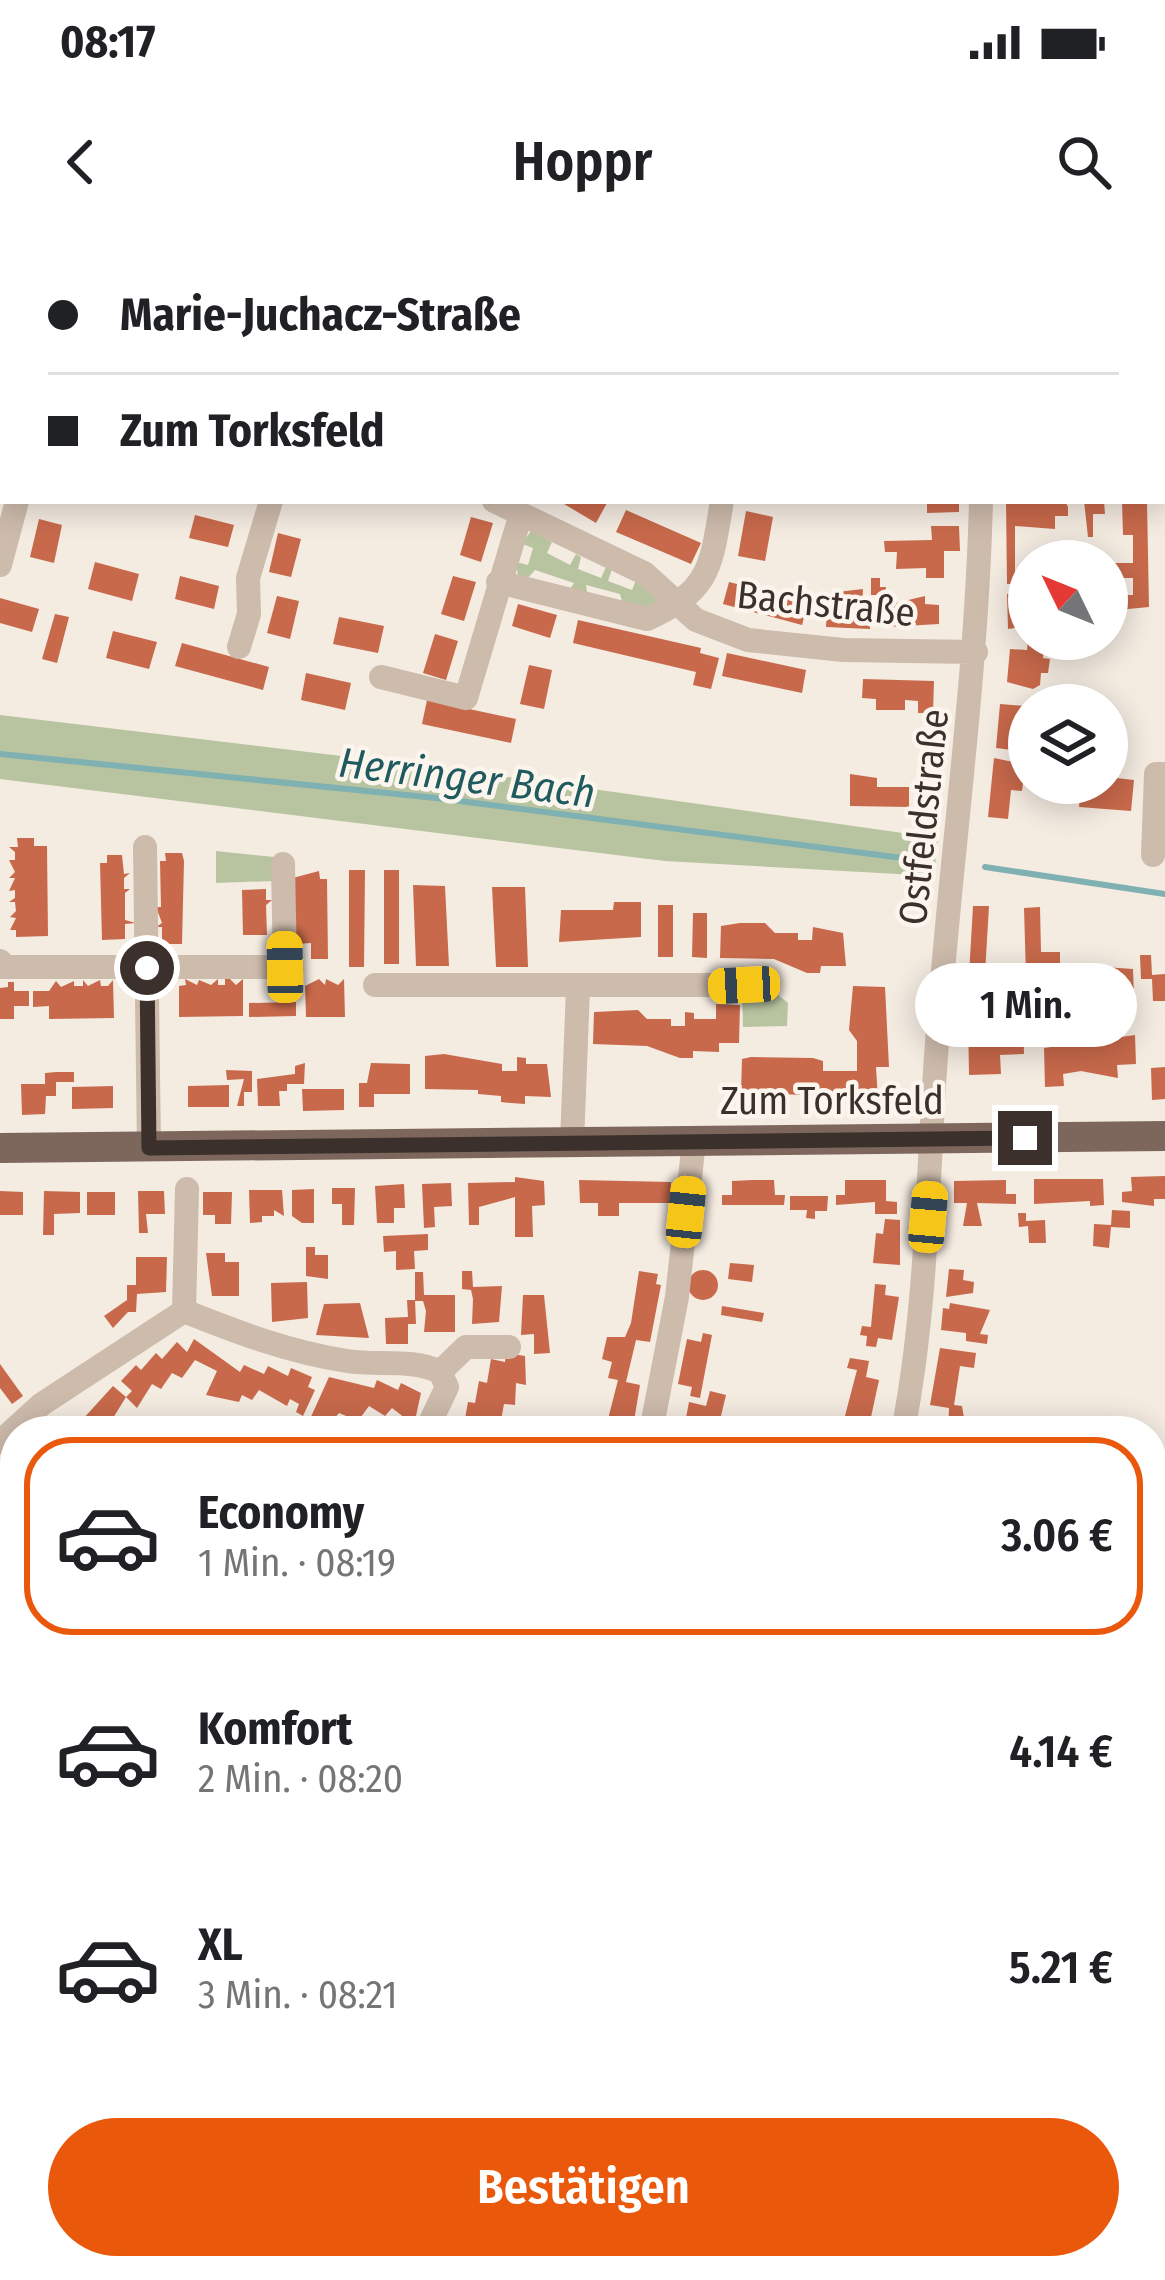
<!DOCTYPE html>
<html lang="de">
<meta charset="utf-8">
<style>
body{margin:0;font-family:"Fira Sans Condensed",sans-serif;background:#f2f2f2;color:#202124;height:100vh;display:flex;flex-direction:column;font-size:45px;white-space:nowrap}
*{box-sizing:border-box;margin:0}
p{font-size:39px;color:#757577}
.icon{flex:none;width:66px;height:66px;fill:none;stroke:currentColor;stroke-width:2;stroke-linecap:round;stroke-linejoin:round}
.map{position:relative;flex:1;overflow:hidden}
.sheet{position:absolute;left:0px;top:1176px;width:1167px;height:864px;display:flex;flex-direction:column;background:#fff;border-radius:48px 48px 0 0;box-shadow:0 6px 30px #0003}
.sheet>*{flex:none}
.guide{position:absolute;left:0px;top:0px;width:1167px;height:264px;box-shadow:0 6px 30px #0003;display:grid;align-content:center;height:264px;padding:0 48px;background:#fff}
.needle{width:78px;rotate:313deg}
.tools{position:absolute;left:1008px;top:300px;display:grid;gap:24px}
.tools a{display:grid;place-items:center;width:120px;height:120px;border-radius:50%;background:#fff;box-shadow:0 6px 30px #0003;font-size:60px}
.end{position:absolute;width:54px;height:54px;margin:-27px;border:15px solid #3b302b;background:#fff;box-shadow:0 0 0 6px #fff}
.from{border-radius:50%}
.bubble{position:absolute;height:84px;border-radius:42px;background:#fff;box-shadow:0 6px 30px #0003;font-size:39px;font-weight:600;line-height:84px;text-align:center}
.car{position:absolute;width:36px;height:72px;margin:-36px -18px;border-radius:15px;box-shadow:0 0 9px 3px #0007;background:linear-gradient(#f5c518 24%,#345 0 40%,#f5c518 0 76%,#345 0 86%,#f5c518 0)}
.guide b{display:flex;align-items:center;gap:42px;height:114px;font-size:45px}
.guide b+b{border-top:3px solid #e0e0e0}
.guide i{width:30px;height:30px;background:#202124}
ul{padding:21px 0 0;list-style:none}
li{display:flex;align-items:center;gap:36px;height:198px;margin:0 24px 18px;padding:0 24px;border:6px solid transparent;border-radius:48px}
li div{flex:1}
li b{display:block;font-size:45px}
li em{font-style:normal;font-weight:600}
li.on{border-color:#ea580c}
li>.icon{width:108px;height:108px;stroke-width:1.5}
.button{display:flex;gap:24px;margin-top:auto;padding:24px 48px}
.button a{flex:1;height:138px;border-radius:72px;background:#ea580c;color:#fff;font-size:48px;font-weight:600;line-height:138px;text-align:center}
.status{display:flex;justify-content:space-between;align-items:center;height:84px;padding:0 60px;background:#fff;direction:ltr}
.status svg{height:33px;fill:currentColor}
header{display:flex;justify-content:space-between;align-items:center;height:156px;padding:0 48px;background:#fff;font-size:54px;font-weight:600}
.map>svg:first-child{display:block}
</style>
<div class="status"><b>08:17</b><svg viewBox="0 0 49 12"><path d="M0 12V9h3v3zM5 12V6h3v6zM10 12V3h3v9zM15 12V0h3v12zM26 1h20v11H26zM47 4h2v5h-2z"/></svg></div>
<header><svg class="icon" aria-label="back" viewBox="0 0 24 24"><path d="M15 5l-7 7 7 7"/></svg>Hoppr<svg class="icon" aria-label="search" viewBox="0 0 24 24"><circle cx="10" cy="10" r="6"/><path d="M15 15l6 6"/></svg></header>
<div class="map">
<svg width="1165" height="2040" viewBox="0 0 1165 2040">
<rect width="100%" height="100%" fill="#f4ebe1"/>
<!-- green -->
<path fill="#b8c4a0" d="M531,291L552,302L547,313L570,325L576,314L581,317L578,329L601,338L606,327L612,329L608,341L632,350L637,338L655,349L657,361L640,373L624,368L620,354L586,345L588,359L567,354L574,343L535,330L526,340L518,336L516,322L528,325L533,308L522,304Z
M0,475L458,530L938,598L934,636L665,621L0,539Z
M216,611L274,617V641L216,643Z
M771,749L788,763L787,786L743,787L742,750Z
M0,1965L15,1974V2025H66L75,2040H0Z
M160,2025H580L574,2040H167Z"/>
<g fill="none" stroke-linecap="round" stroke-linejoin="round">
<!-- stream -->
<path stroke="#7fb0b2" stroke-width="6" d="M0,514L436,558L926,621
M985,627L1165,654
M1152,1965L1164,1945
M1109,2040L1117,2025"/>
</g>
<!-- building -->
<path fill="#c8694b" d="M559,261H604L607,263L596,283Z
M927,261H959V272L927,273Z
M1006,261H1065L1068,267V276H1055V289L1015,286V344H1007Z
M1084,261H1104L1105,274H1093V297H1088Z
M1122,261H1147L1149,367L1107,371V355H1133V338H1112L1111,323H1133V295H1123Z
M626,270L701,303L691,324L616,292Z
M746,271L773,277L765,321L738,316Z
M195,275L234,285L228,307L189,298Z
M471,277L493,283L481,322L460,315Z
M39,279L62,285L54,323L30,317Z
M931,286H959L960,311H944V338H926V328L896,329L897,312H885L884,301L932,300Z
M278,293L301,299L291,337L269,332Z
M95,322L139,334L132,361L88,349Z
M180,336L219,346L214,369L175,359Z
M453,336L476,342L464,381L441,374Z
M871,338H880V347H886L885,355H896V363L925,356V364L939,365V384L887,387L880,382L881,355H871Z
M729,342L808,362L802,385L723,364Z
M863,349L862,373H870V389L826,387L827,371H837V352Z
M1007,354H1029V386L1008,389Z
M277,356L299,361L290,399L267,393Z
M0,358L39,369L32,392L0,383Z
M518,364L557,375L550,398L512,386Z
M55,374L69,377L57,423L42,419Z
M339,377L384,386L378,413L333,404Z
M578,380L701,408L700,413L719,418L711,449L693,445L696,432L573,403Z
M113,391L157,402L149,429L106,418Z
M435,394L458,401L446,440L423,433Z
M1028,399H1045L1043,418L1050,419L1048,433H1041L1040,445L1033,449L1007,442L1010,409L1027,410Z
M182,403L269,427L263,450L175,426Z
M727,413L806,430L802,453L722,436Z
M529,425L552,430L544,469L520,464Z
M306,433L351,443L345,470L301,460Z
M863,439L934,441L933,473H918V461L905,460V470H876V459L862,458Z
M427,460L516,479L511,503L422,484Z
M1000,464L1026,466L1023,496L1029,497L1022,551L1011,550L1008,579L988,577L994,518L1018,523L1019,511L996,508Z
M850,534L877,538V547H909V567L850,566Z
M1107,537L1134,540L1131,571L1079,567L1081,543H1107Z
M17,598H34V606H47L48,696L16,697V690H10L16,678L10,677L16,671L15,662H9L15,658V650L9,651L15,638H9L15,632L9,620H15V612L9,607H18Z
M165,613H182L184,621L182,704H162V687H156L162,683L156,667H161L160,621H166Z
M107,615H122L124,634L130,633L124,638V649H130L125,653V680L136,683L125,684V699L102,700L100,623H107Z
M349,630H365L364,727H349Z
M384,630H399V724H384Z
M319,631L320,639H327L328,719H311V703L296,704L289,639Z
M413,645L445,646L449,726H416Z
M492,647H525L528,727H496Z
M266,649V660H272L266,665L267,695H243L242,650Z
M614,662H641V697L559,702L561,670H613Z
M658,665H673V717H658Z
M973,666H989L985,734L969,735Z
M1040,667L1041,712H1060V724L1133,729L1134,758L1042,751V735L1026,736L1024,668Z
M693,673H707V718L692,717Z
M740,683H765L775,693H798V700H812L813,687L843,693L846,726H821L820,733H807L774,719L720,718L721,686Z
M1140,715H1151L1152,735L1165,734V761H1153L1152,739H1141Z
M185,739L197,745L199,740L211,745L218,739V745H225V739H230L236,745L243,739V776L179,777V746L186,745Z
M319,739L325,745L326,739L338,745L344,739L345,777H306L305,746Z
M83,740L88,746L100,740L101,746H108L113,740L114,778L49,779V766L33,767V751H49L56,741L61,747L74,741V746H83Z
M8,742H14V751H29V766H14V779H0V748L8,747Z
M853,746L885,747L889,827H876L878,859L741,852L742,819L751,817L813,818L823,821V831H857V801L849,790Z
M1023,760L1024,814L1000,815L1001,834L969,835L968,775L998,774V761Z
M296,762V776L249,777V763Z
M716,764L740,765L739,803H719V812L693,811V818H680L647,806L593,804L594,772L638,770L647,779H671V786H685V772L694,773V779H716Z
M1135,795L1136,824L1117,825L1118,838L1081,831L1063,834L1064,846L1045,847L1044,808Z
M444,814L502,824V831H517V817L526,818V824H547L551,857L525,856V864L511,863L501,862V856L478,854V850L425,849V816Z
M305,823L304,844H287V851H279L280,866H258L257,839L295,834V826Z
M371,823L410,824V854H374V867H359V843H367Z
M1165,827V859L1152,860L1151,828Z
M226,830L252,831V852H244V866H237L244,839L227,840Z
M56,832H74V842H56V856H46L45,874L22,875L21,844H45V833Z
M229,845V867H188V846Z
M113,846V868L72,869V847Z
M302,849H344V870L303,871Z
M1165,936V959H1154V966L1122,962V952L1132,951L1131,937Z
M515,937L544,941L545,965L532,966L533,997H515V957L479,967V985H469L468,943L515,942Z
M1034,939H1103L1104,965L1090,966V961L1034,964Z
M579,940L671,942V963H619V976H598V963H580Z
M753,940H774L775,955H785L784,965H722V955H732V941Z
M845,940H886V961L897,962V974H875V962L836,965V955H845Z
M1006,940V954H1016V964L977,963L982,986H963L967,963H954V941Z
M451,943L452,966L434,967L435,987L424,988L422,944Z
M404,944L405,968H394V983H377L375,946Z
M332,948H355L354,985H342V964H332Z
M314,949V983H302L292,976V950Z
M249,950H282L284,976L274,970V976H262V982L250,983Z
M0,951L23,952V975H0Z
M44,951L80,952V973L54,974V995H43Z
M138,951H164L165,974H146L148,993H139Z
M87,952H115V975H87Z
M203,952H232L231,984H215V975H203Z
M790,956H828L827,971H815V979L806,978L807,970H790Z
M1112,970L1130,971V988L1111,987L1109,1008L1093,1006L1094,984L1111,985Z
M1018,973H1026V981L1045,980L1046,1003H1029L1028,986L1019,987Z
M885,979L900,980V1025L873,1023L876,993L883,994Z
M428,994V1010L414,1011L415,1029L396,1030V1011L384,1012L383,996Z
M306,1007H315V1015H328V1039L306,1036Z
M206,1013H225V1022H239V1056H212Z
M136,1017H167L166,1052L137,1054L136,1072H128L113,1088L104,1076L127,1060V1045H136Z
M730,1023L754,1025L752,1042L728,1039Z
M949,1029L964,1030L963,1040L974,1042L973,1053L946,1057Z
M688 1045a15 15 0 1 1 30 0a15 15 0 1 1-30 0Z
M462,1031H472L473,1047L502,1046L499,1082L472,1084L473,1059L471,1050L462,1049Z
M639,1031L658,1034L656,1044L661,1045L650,1102L636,1100L626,1142L640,1145L633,1187L632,1191H605L618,1140L608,1138L612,1122L602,1119L607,1097H625L631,1083Z
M415,1032H423L424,1055H455V1092H424L426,1071L423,1061H415Z
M307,1042L308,1078L272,1082L271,1043Z
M875,1044L886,1045L885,1055L899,1057L892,1100L878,1098L876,1107L866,1106L867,1096L860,1095L862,1086L871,1087Z
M523,1055H544L550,1113L534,1114V1094L521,1095Z
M407,1060H415L416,1084H408V1104H386L385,1078L408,1077Z
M360,1063L369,1098L316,1095L324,1064Z
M950,1063L990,1070L980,1094L988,1095L987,1104L966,1101V1093L941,1090L943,1068L949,1069Z
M722,1066L764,1073L762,1082L721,1075Z
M703,1093L712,1095L700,1158L690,1156L692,1147L678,1144L687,1099L701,1102Z
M194,1099L240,1132L244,1125L264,1134L268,1126L288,1136L291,1128L312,1137L308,1147L315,1150L303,1176L296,1172L299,1164L290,1159L287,1166L259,1150L252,1160L242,1155L239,1162L206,1155L217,1131L195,1120L182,1138L172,1133L161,1149L152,1144L137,1168L126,1157L132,1151L121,1141L136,1125L141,1130L156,1113L162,1119L177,1102L187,1112Z
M940,1108L976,1113L974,1128L960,1126L954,1165L962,1166L965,1184L977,1186L976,1191H948L949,1168L930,1165Z
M506,1113L525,1116L526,1145L516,1143L515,1165L504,1164L500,1186L470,1191L471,1185L464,1184L468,1162L475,1163L479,1141L487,1143L491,1119L505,1122Z
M850,1118L869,1121L866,1137L879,1140L868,1191H841L857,1130L847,1128Z
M0,1124L23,1156L12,1164L0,1148Z
M329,1137L374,1148L377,1140L398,1150L401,1143L421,1153L414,1185L392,1168L385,1176L369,1166L358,1181L339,1173L327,1187L310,1179Z
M113,1146L126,1157L105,1191H72Z
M710,1151L726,1155L720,1180L714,1179L712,1189L685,1183L689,1162L706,1166Z
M13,1568L15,1615L4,1621L0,1574Z
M1152,1792L1165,1800V1816L1152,1839Z
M611,2025H789L793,2028L786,2040H601Z"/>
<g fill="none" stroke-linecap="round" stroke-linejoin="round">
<!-- minor -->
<path stroke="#cdbbac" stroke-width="24" d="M16,0L21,3
M100,0L104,3
M720,0L734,3
M922,0V3
M1164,194H1165
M494,261L644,333L696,380L748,400L843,410L976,412
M0,325L17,261
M498,342L647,379C712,350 711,325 722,261
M239,407L249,374L248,338L271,261
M381,437L466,458L520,277
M145,607L149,907
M1153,615L1156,534H1165
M0,721V727H285L283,624
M375,745H744
M572,903L578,748
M184,1071C239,1093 289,1112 347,1121C379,1126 412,1118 440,1132L447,1147L426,1191
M184,1071L187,949
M440,1132L466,1107H509
M651,1191L677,1057L694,901
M903,1191C924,1083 927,973 933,863C944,662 976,463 981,261
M0,1202L42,1164L184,1071
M1152,1256L1165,1257
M1152,1338L1165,1309
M0,1429L13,1440
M0,1720L15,1751
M1152,1769L1165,1776
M1152,1939L1165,1916
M0,1945L15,1954
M119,2025L133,2040
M1093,2040L1102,2025"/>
<!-- major -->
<path stroke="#7d675c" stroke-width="30" d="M0,908L1165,896"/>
</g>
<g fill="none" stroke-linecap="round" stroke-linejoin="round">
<!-- route -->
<path stroke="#3b302b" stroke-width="15" d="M147,728L149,908L1025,898"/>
</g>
<g text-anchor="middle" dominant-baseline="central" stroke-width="9" stroke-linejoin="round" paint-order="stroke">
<!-- street labels -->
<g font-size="39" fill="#3b302b" stroke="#fbf5ee">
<text transform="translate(826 364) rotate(6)">Bachstraße</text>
<text transform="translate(924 577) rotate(-84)">Ostfeldstraße</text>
<text x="832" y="861">Zum Torksfeld</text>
</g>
<!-- water labels -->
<g font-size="42" font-style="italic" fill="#1f5a5e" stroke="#fbf5ee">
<text transform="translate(467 538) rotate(7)">Herringer Bach</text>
</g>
</g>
</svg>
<div class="tools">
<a><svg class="needle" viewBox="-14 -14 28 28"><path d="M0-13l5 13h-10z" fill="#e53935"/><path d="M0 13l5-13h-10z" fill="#757577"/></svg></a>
<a><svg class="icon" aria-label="layers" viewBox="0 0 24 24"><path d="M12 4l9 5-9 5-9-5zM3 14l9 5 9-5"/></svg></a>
</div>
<i class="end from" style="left:147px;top:728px"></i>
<i class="end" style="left:1025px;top:898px"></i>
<div class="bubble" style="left:915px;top:723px;width:222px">1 Min.</div>
<i class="car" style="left:285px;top:727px;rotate:359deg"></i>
<i class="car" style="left:744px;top:745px;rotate:267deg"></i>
<i class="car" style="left:686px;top:972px;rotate:6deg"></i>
<i class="car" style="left:928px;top:977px;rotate:5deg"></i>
<div class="guide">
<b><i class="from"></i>Marie-Juchacz-Straße</b>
<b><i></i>Zum Torksfeld</b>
</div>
<section class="sheet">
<ul>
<li class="on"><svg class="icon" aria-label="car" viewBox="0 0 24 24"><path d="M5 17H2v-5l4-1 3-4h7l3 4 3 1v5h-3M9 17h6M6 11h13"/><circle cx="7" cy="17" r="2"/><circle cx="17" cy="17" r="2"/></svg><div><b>Economy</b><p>1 Min. · 08:19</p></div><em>3.06 €</em></li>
<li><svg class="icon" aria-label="car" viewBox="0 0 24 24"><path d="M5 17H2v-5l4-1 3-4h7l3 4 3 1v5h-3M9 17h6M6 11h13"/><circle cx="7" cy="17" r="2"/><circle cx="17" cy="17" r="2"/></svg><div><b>Komfort</b><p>2 Min. · 08:20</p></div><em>4.14 €</em></li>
<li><svg class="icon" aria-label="car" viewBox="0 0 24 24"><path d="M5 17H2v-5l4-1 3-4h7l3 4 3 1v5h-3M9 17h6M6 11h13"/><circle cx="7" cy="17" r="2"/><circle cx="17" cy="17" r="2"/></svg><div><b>XL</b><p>3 Min. · 08:21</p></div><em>5.21 €</em></li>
</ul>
<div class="button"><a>Bestätigen</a></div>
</section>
</div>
